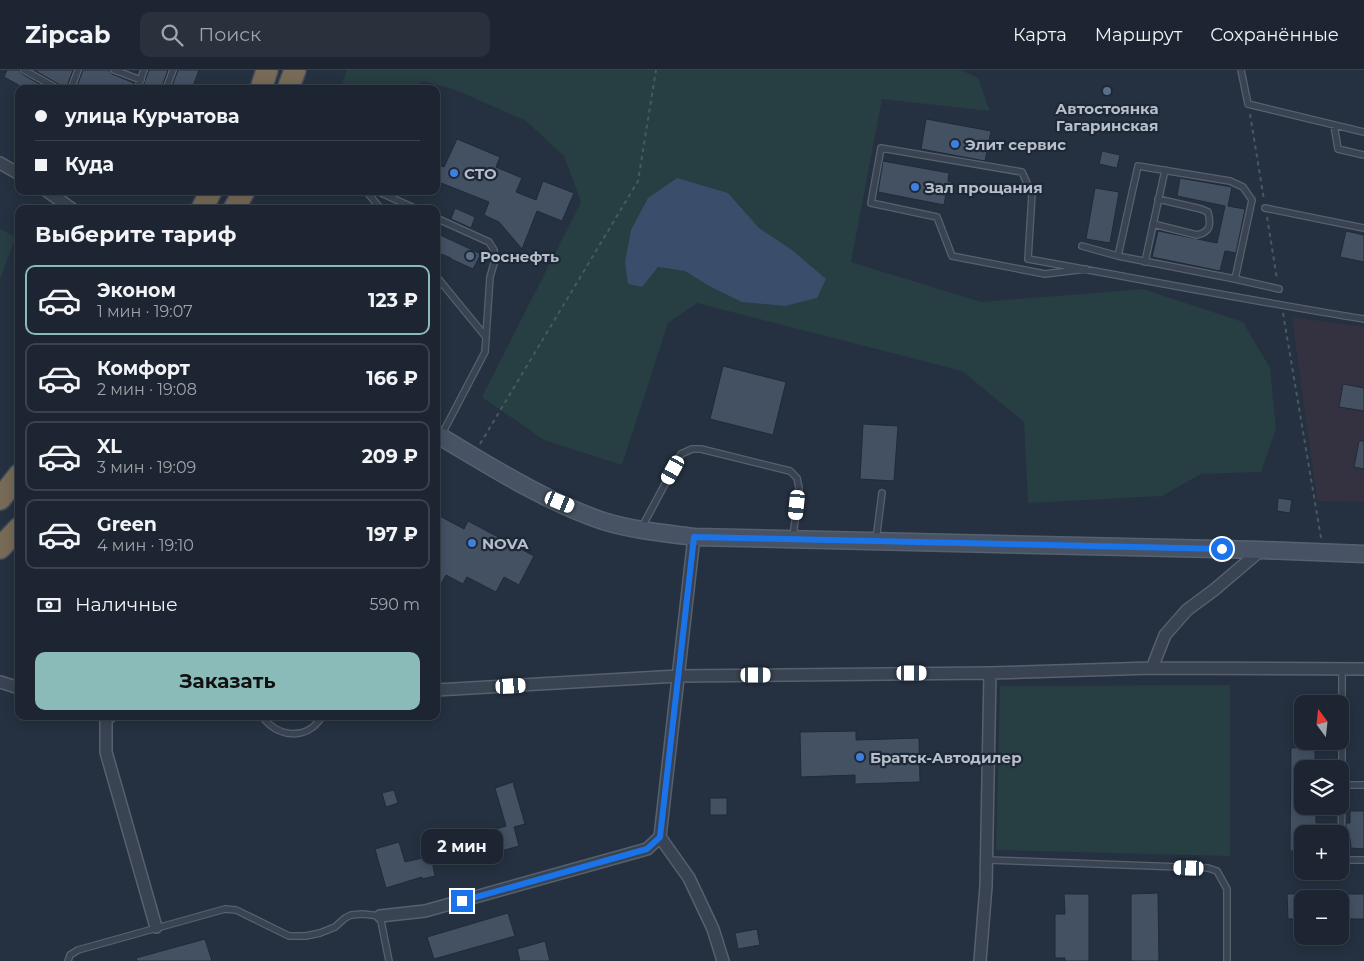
<!DOCTYPE html>
<html lang="ru">
<meta charset="utf-8">
<style>
body{margin:0;font-family:Montserrat,sans-serif;background:#29313d;color:#f1f3f6;height:100vh;display:flex;flex-direction:column;font-size:19px;white-space:nowrap}
*{box-sizing:border-box;margin:0}
p{font-size:16px;color:#a0a5ab}
.icon{flex:none;width:28px;height:28px;fill:none;stroke:currentColor;stroke-width:2;stroke-linecap:round;stroke-linejoin:round}
.map{position:relative;flex:1;overflow:hidden}
.side{position:absolute;left:15px;top:135px;width:425px;height:515px;display:flex;flex-direction:column;background:#1c2531;border-radius:10px;box-shadow:0 2px 12px #0003,0 0 0 1px #3a424d}
.side>*{flex:none}
.banner{position:absolute;left:15px;top:15px;width:425px;height:110px;border-radius:10px;box-shadow:0 2px 12px #0003,0 0 0 1px #3a424d;display:grid;align-content:center;height:110px;padding:0 20px;background:#1c2531}
.needle{width:32px;rotate:345deg}
.controls{position:absolute;left:1294px;top:625px;display:grid;gap:10px}
.controls a{display:grid;place-items:center;width:55px;height:55px;border-radius:10px;background:#1c2531;box-shadow:0 2px 12px #0003,0 0 0 1px #3a424d;font-size:25px}
.end{position:absolute;width:22px;height:22px;margin:-11px;border:6px solid #1a73e8;background:#fff;box-shadow:0 0 0 2px #fff}
.from{border-radius:50%}
.bubble{position:absolute;height:35px;border-radius:10px;background:#1c2531;box-shadow:0 2px 12px #0003,0 0 0 1px #3a424d;font-size:16px;font-weight:700;line-height:35px;text-align:center}
.car{position:absolute;width:15px;height:30px;margin:-15px -8px;border-radius:6px;box-shadow:0 0 4px 1px #0007;background:linear-gradient(#fff 24%,#345 0 40%,#fff 0 76%,#345 0 86%,#fff 0)}
.banner b{display:flex;align-items:center;gap:18px;height:48px;font-size:19px}
.banner b+b{border-top:1px solid #3a424d}
.banner i{width:12px;height:12px;background:#f1f3f6}
ul{padding:0;list-style:none}
li{display:flex;align-items:center;gap:15px;height:70px;margin:0 10px 8px;padding:0 10px;border:2px solid #3a424d;border-radius:10px}
li div{flex:1}
li b{display:block;font-size:19px}
li em{font-style:normal;font-weight:700}
li.current{border-color:#8bbbb9}
li>.icon{width:45px;height:45px;stroke-width:1.5}
h2{padding:0 20px;font-size:22px;line-height:60px}
.pay{display:flex;align-items:center;gap:12px;height:55px;padding:0 20px;font-size:19px}
.pay p{margin-inline-start:auto}
.action{display:flex;gap:10px;margin-top:auto;padding:10px 20px}
.action a{flex:1;height:58px;border-radius:10px;background:#8bbbb9;color:#111;font-size:20px;font-weight:700;line-height:58px;text-align:center}
header{display:flex;align-items:center;gap:30px;box-sizing:border-box;height:70px;padding:0 25px;background:#1c2531;border-bottom:1px solid #3a424d}
header strong{font-size:24px}
nav{display:flex;gap:28px;margin-inline-start:auto;font-size:18px}
.search{width:350px;height:45px;background:#29313d;display:flex;align-items:center;gap:12px;box-sizing:border-box;padding:0 18px;border-radius:10px;color:#a0a5ab;font-size:19px}
.map>svg:first-child{display:block}
</style>
<header>
<strong>Zipcab</strong>
<div class="search"><svg class="icon" aria-label="search" viewBox="0 0 24 24"><circle cx="10" cy="10" r="6"/><path d="M15 15l6 6"/></svg>Поиск</div>
<nav><a>Карта</a><a>Маршрут</a><a>Сохранённые</a></nav>
</header>
<div class="map">
<svg width="1364" height="891" viewBox="0 0 1364 891">
<rect width="100%" height="100%" fill="#253141"/>
<!-- medical -->
<path fill="#343141" d="M1292,247L1364,257V432L1317,431Z"/>
<!-- green -->
<path fill="#273e42" d="M347,0H961L978,8L990,41L882,29L851,192L981,232L1143,219L1243,252L1270,298L1276,359L1261,402L1201,404L1162,426L1028,433L1024,352L962,301L697,233L668,253L622,395L544,370L482,327L581,132L564,86L526,51L456,20L423,11L409,19H347L341,17Z
M0,159L16,167L0,209Z
M1230,615V786L996,780L1000,616Z"/>
<!-- water -->
<path fill="#3a4d6a" d="M677,108L728,123L759,158L792,180L826,209L817,228L785,236L742,232L711,217L685,201L658,197L642,217L628,214L625,192L631,160L648,128Z"/>
<!-- building -->
<path fill="#445163" stroke="#202a38" d="M7,0H19L22,4L48,19H26L4,7Z
M34,0H73L66,19H63L60,15Z
M83,0H109L112,4L134,13L132,19H76Z
M149,0H168L161,19H142Z
M178,0H199L192,19H171Z
M926,49L991,61L985,91L921,79Z
M457,69L500,87L496,97L522,108L516,122L536,130L543,111L574,123L562,151L537,141L522,179L499,152L484,145L489,132L436,111V94L444,97Z
M1102,81L1120,85L1117,98L1099,94Z
M883,91L949,103L948,111L952,112L950,125L946,124L944,135L878,122Z
M1180,108L1232,117L1228,136L1245,139L1236,183L1225,181L1220,201L1152,187L1158,161L1217,173L1225,136L1177,126Z
M1095,118L1119,122L1110,173L1086,169Z
M455,138L475,147L471,158L451,149Z
M1346,161L1364,165V192L1340,187Z
M436,163L481,184L473,199L451,189V188L436,182Z
M723,296L786,312L773,365L710,349Z
M1343,314L1364,318V341L1339,337Z
M863,354L898,356L894,411L860,409Z
M1359,371H1364V399L1354,397Z
M1278,428L1292,430L1290,443L1277,441Z
M436,444L464,459L468,451L534,486L519,515L504,507L496,522L467,507L463,514L446,505L436,523Z
M856,661V670L919,668L920,712L855,714V705L801,707L800,662Z
M1315,677V699H1302V736H1316V753H1337V764H1302V781H1290L1291,678Z
M513,712L525,754L514,757L519,776L455,794L449,773L506,756L495,718Z
M394,720L398,733L386,737L382,723Z
M710,728H727V745H710Z
M1350,741H1364V779L1351,778L1350,768H1346V753H1350Z
M399,772L405,792L431,786L435,806L422,809V807L386,818L375,779Z
M1158,823L1159,891H1131V824Z
M1064,824H1089V891H1065V888H1055V844H1065Z
M1287,824H1302V849H1288Z
M1340,824H1364V849H1340Z
M508,843L515,866L434,889L427,867Z
M757,859L760,875L738,879L735,863Z
M205,869L212,891H137L136,888Z
M545,871L550,891H520L517,879Z"/>
<g fill="none" stroke-linecap="round" stroke-linejoin="round">
<!-- lane casing -->
<g stroke="#57616e" stroke-width="8">
<path id="lane" d="M24,0L58,19
M114,0L141,10
M1241,0L1248,34L1364,62
M71,19L78,0
M137,19L144,0
M166,19L173,0
M1334,55L1338,79L1364,85
M366,121L381,139
M377,121L416,139
M1265,138L1364,158
M436,148L489,172L494,180L495,190L490,207L485,282L441,366
M1153,154L1197,165C1211,162 1211,154 1208,142L1201,139L1158,129
M1082,176L1118,186
M1145,192L1165,100
M1086,199L1045,204L952,186L937,147L871,133L881,78L1022,102L1032,124L1028,189C1140,209 1252,231 1364,249
M436,206L486,267
M1235,209L1118,186L1138,96L1230,111L1243,117L1252,130L1235,209L1279,219
M642,457L681,384L692,379H701L790,401L797,408L799,418L793,467
M876,470L882,423
M1342,599V715H1364
M262,646C277,668 308,671 322,646
M1342,715L1341,790H1364
M987,790L1208,798L1217,801L1227,819V891
M68,891L70,885L78,880L225,839L236,840L289,866H306L320,863L335,857L345,848L351,845L363,844L380,846L389,891"/>
</g>
<!-- street casing -->
<g stroke="#57616e" stroke-width="14">
<path id="street" d="M0,93L19,104
M47,121L72,139
M694,467L660,767L689,808L713,859L723,891
M1152,598L1165,565L1187,540L1214,520L1261,480
M0,612L19,618
M436,620L678,606L990,603L1152,598L1364,599
M111,646L106,648V682L156,857
M380,846L425,841L647,779L660,767
M980,891L986,816L990,603"/>
</g>
<!-- secondary casing -->
<g stroke="#57616e" stroke-width="19">
<path id="secondary" d="M436,364C490,396 544,431 603,451C632,460 664,463 694,467L1261,480L1364,484"/>
</g>
<!-- highway casing -->
<g stroke="#444e5b" stroke-width="24">
<path id="highway" d="M261,19L267,0
M288,19L295,0
M202,139L211,121
M234,139L244,121
M0,429L19,405
M0,478L19,458"/>
</g>
<!-- path -->
<path stroke="#455b5f" stroke-width="2" stroke-dasharray="4 4" stroke-linecap="butt" d="M1250,44L1264,130
M1267,147L1277,209
M1283,243L1321,468
M480,374L638,111L656,0"/>
<!-- lane -->
<use href="#lane" stroke="#394351" stroke-width="5.5"/>
<!-- street -->
<use href="#street" stroke="#394351" stroke-width="11"/>
<!-- secondary -->
<use href="#secondary" stroke="#475264" stroke-width="16"/>
<!-- highway -->
<use href="#highway" stroke="#776a56" stroke-width="21"/>
</g>
<g fill="none" stroke-linecap="round" stroke-linejoin="round">
<!-- route -->
<path stroke="#1a73e8" stroke-width="6" d="M462,831L647,779L660,767L694,467L1222,479"/>
</g>
<!-- markers -->
<g fill="#5c6f8a" stroke="#1e2836" stroke-width="2">
<circle cx="1107" cy="21" r="5"/>
<circle cx="470" cy="186" r="5"/>
</g>
<g fill="#3f7fe0" stroke="#1e2836" stroke-width="2">
<circle cx="955" cy="74" r="5"/>
<circle cx="454" cy="103" r="5"/>
<circle cx="915" cy="117" r="5"/>
<circle cx="472" cy="473" r="5"/>
<circle cx="860" cy="687" r="5"/>
</g>
<g text-anchor="middle" dominant-baseline="central" stroke-width="4.5" stroke-linejoin="round" paint-order="stroke">
<!-- poi labels -->
<g font-size="15" font-weight="bold" fill="#b6becb" stroke="#1e2836" text-anchor="start">
<text x="1107" y="38" text-anchor="middle">Автостоянка<tspan x="1107" dy="17">Гагаринская</tspan></text>
<text x="965" y="74">Элит сервис</text>
<text x="464" y="103">СТО</text>
<text x="925" y="117">Зал прощания</text>
<text x="480" y="186">Роснефть</text>
<text x="482" y="473">NOVA</text>
<text x="870" y="687">Братск-Автодилер</text>
</g>
</g>
</svg>
<div class="controls">
<a><svg class="needle" viewBox="-14 -14 28 28"><path d="M0-13l5 13h-10z" fill="#e53935"/><path d="M0 13l5-13h-10z" fill="#a0a5ab"/></svg></a>
<a><svg class="icon" aria-label="layers" viewBox="0 0 24 24"><path d="M12 4l9 5-9 5-9-5zM3 14l9 5 9-5"/></svg></a>
<a>+</a>
<a>−</a>
</div>
<i class="end from" style="left:1222px;top:479px"></i>
<i class="end" style="left:462px;top:831px"></i>
<div class="bubble" style="left:421px;top:759px;width:82px">2 мин</div>
<i class="car" style="left:673px;top:400px;rotate:209deg"></i>
<i class="car" style="left:560px;top:432px;rotate:112deg"></i>
<i class="car" style="left:797px;top:435px;rotate:186deg"></i>
<i class="car" style="left:912px;top:603px;rotate:90deg"></i>
<i class="car" style="left:756px;top:605px;rotate:90deg"></i>
<i class="car" style="left:511px;top:616px;rotate:87deg"></i>
<i class="car" style="left:1189px;top:798px;rotate:272deg"></i>
<div class="banner">
<b><i class="from"></i>улица Курчатова</b>
<b><i></i>Куда</b>
</div>
<section class="side">
<h2>Выберите тариф</h2>
<ul>
<li class="current"><svg class="icon" aria-label="car" viewBox="0 0 24 24"><path d="M5 17H2v-5l4-1 3-4h7l3 4 3 1v5h-3M9 17h6M6 11h13"/><circle cx="7" cy="17" r="2"/><circle cx="17" cy="17" r="2"/></svg><div><b>Эконом</b><p>1 мин · 19:07</p></div><em>123 ₽</em></li>
<li><svg class="icon" aria-label="car" viewBox="0 0 24 24"><path d="M5 17H2v-5l4-1 3-4h7l3 4 3 1v5h-3M9 17h6M6 11h13"/><circle cx="7" cy="17" r="2"/><circle cx="17" cy="17" r="2"/></svg><div><b>Комфорт</b><p>2 мин · 19:08</p></div><em>166 ₽</em></li>
<li><svg class="icon" aria-label="car" viewBox="0 0 24 24"><path d="M5 17H2v-5l4-1 3-4h7l3 4 3 1v5h-3M9 17h6M6 11h13"/><circle cx="7" cy="17" r="2"/><circle cx="17" cy="17" r="2"/></svg><div><b>XL</b><p>3 мин · 19:09</p></div><em>209 ₽</em></li>
<li><svg class="icon" aria-label="car" viewBox="0 0 24 24"><path d="M5 17H2v-5l4-1 3-4h7l3 4 3 1v5h-3M9 17h6M6 11h13"/><circle cx="7" cy="17" r="2"/><circle cx="17" cy="17" r="2"/></svg><div><b>Green</b><p>4 мин · 19:10</p></div><em>197 ₽</em></li>
</ul>
<div class="pay"><svg class="icon" aria-label="cash" viewBox="0 0 24 24"><path d="M3 7h18v10H3z"/><circle cx="12" cy="12" r="2"/></svg>Наличные<p>590 m</p></div>
<div class="action"><a>Заказать</a></div>
</section>
</div>
